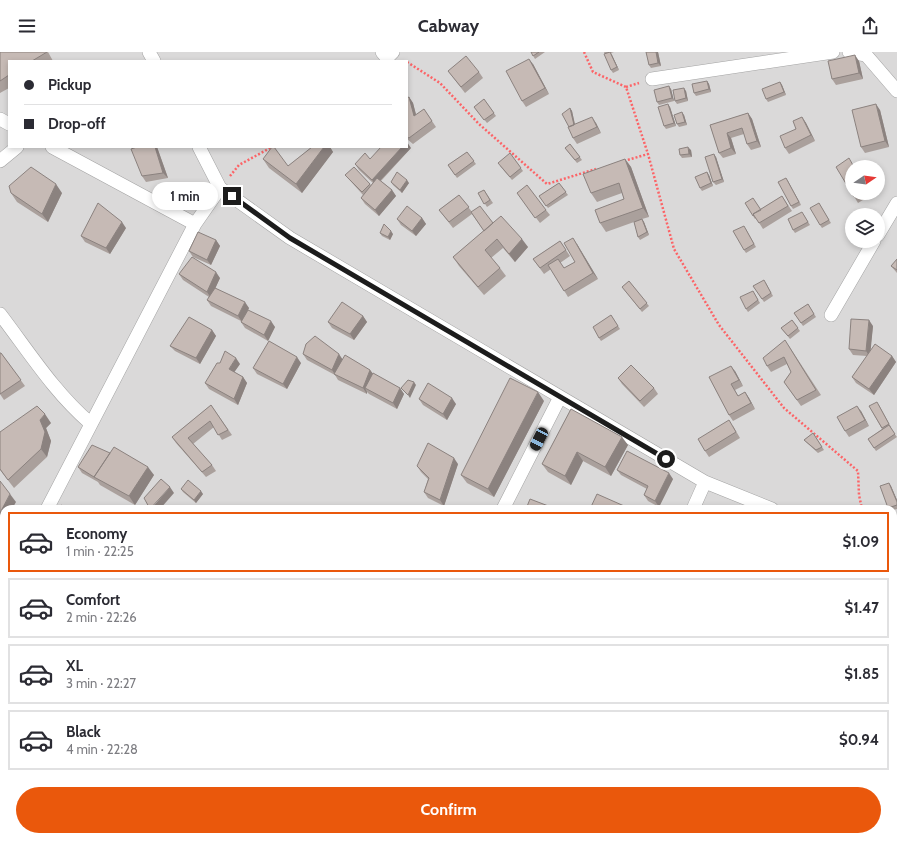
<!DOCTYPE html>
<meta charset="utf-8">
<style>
body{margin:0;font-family:Cabin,sans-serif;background:#f7f7f7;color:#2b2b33;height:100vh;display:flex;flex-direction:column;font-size:15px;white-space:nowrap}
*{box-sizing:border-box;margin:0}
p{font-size:13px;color:#7c7c81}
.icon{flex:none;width:22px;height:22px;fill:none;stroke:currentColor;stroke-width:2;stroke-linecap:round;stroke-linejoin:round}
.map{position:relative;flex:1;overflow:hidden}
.details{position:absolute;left:0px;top:453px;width:897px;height:336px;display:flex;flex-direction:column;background:#fff;border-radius:12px 12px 0 0;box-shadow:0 2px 6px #0003}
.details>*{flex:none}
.hud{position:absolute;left:8px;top:8px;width:400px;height:88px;border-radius:0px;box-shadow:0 2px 6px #0003;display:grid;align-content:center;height:88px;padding:0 16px;background:#fff}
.needle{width:26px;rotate:77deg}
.buttons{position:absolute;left:845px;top:108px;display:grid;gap:8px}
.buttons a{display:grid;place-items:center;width:40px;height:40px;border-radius:50%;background:#fff;box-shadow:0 2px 6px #0003;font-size:20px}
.end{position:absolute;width:18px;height:18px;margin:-9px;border:5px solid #1c1c1c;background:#fff;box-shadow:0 0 0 2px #fff}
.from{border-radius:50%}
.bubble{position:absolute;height:28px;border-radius:14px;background:#fff;box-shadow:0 2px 6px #0003;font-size:13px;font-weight:700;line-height:28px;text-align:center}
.car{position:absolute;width:12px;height:24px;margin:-12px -6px;border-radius:5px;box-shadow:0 0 3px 1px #0007;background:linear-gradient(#222 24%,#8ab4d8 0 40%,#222 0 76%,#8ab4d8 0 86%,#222 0)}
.hud b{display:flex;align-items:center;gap:14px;height:38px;font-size:15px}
.hud b+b{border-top:1px solid #e1e1e2}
.hud i{width:10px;height:10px;background:#2b2b33}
ul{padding:7px 0 0;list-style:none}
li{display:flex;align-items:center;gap:12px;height:60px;margin:0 8px 6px;padding:0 8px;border:2px solid #e1e1e2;border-radius:0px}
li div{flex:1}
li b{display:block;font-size:15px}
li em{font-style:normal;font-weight:700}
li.current{border-color:#ea580c}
li>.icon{width:36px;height:36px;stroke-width:1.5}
.cta{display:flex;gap:8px;margin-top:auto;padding:8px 16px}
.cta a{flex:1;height:46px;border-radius:24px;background:#ea580c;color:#fff;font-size:16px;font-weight:700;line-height:46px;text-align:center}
header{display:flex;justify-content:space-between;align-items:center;height:52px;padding:0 16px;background:#fff;font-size:18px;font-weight:700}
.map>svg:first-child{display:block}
</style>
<header><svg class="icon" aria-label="menu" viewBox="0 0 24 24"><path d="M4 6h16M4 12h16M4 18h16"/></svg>Cabway<svg class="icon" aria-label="share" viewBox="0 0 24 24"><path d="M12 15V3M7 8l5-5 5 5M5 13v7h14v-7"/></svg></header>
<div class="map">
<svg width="897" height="789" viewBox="0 0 897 789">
<rect width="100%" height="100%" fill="#eee8e1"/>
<!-- residential -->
<path fill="#dad9d9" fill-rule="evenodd" d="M0,0H897V789H0ZM9,9H407V95H9ZM852,115H878V141H852ZM852,163H878V189H852ZM4,457H893V785H4Z"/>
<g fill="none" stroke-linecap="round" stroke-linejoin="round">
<!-- minor casing -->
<g stroke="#a3a3a3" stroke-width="14">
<path id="minor" d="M149,0L154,9
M382,0L387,6L393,0
M849,0L866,3L897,39
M652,27L833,0
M0,67L9,72
M52,95L195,172L220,136L199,95
M0,109L17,95
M220,136L290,186L705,430L772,457
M878,183L897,151
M0,262C29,300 54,340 90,371
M831,263L874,189
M47,457L195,172
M503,457L560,345
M693,457L705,430
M893,506L897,507
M0,553L4,545
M349,789L351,785
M535,789L537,785
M728,789L729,785"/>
</g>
<!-- path -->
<path stroke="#fc6467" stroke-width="2.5" stroke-dasharray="2 2" stroke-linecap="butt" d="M584,0L593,20L626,35L648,102
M407,10L440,31L479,72L547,132L596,117
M626,35L639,31
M624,109L648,102L674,197L719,273L784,356L858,419L859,443L862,457
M230,124L239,113L272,95"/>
<!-- minor -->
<use href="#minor" stroke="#fff" stroke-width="13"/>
</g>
<!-- wall -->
<path fill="#aaa09c" d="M0,0H48L53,9H9V36L0,41Z
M531,0H545L535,7Z
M604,0H614L611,1L619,18L613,21L611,18L605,2Z
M646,0H658L661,14L651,16L649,13Z
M859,9L863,27L836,33L832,27Z
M533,12L549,42L526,55L522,49Z
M448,19L479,20L483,26L465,41Z
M707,29L709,32L711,40L696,44L694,41Z
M780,30L782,33L786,43L768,50L766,47Z
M671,37L674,49L659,53L657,50Z
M686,39L688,49L677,52L675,49Z
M409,45L413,51L416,63L424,57L436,75L413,92L407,87V46Z
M484,47L496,64L487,71L474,55Z
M670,55L676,74L666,77L664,74Z
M570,56L572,59L575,72L596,71L601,81L577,92L573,86Z
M880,58L889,95L865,101L861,95Z
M748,61L752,67L761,95L751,98L747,92L744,82L731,86L736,102L723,106L719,101L710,73Z
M684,63L687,73L679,75L677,72Z
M802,65L806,71L815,89L789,102L785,96Z
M570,92L582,108L577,111L565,96Z
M137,95H157L168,126L146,130L142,124Z
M312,95H330L333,100L302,141L269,116L263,107L288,114Z
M411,96L381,129L392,138L396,144L379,164L365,152L361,146L363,143L345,123L370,132L371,133L373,131L359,118L355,112L370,107Z
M691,98L692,105L682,106L680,103Z
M467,100L476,112L457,126L448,113Z
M510,101L523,119L512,128L500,114Z
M716,105L724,130L716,133L713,130Z
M625,107L631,115L649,165L642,167L644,170L649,183L640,188L638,185L634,170L606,180L600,171L624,147L622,141L597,150L591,141Z
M709,123L713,134L702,139L700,136Z
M786,126L801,153L793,157L791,154Z
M391,130L409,131L402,141L393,133Z
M559,131L568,143L548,156L539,144Z
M484,138L493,151L487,155L478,141Z
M11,141H62L48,170L17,150Z
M517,141L546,158L550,163L540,171Z
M852,141H870L871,143L858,151Z
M459,143L472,160L493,171L528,195L515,210L503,196L491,206L500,216L506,224L484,243L459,214L453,205L484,179L472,162L453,176L439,158Z
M782,144L792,159L763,177L756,166L755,167L753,164L761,157Z
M819,151L831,171L822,176L820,173Z
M804,163L810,173L795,181L793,178Z
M422,166L426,172L416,184L401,173L397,167Z
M126,176L110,202L85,190L81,184Z
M746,177L756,195L746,201L744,198Z
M380,181L393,182L390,188L382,184Z
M216,188L220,194L211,213L193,205L189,199Z
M560,189L570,204L560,211L564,216L575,210L577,192L598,227L568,245L551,217L544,222L533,207Z
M897,207V221L891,214Z
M179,222L220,226L215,236L249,256L247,260L275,275L268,289L245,276L241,270V269L211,254L207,248L209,245L183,228Z
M629,229L649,254L642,260L622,235Z
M766,231L773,244L764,250L753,234Z
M753,239L760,251L748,260L746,257Z
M808,252L816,265L803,274L794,261Z
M611,263L620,277L601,289L599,286Z
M363,264L367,270L354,288L332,276L328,270Z
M792,268L800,279L790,287L781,276Z
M873,274L870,299L892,304L896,310L874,343L856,331L852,325L867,304L853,303L849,297Z
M212,278L216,284L200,312L175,299L170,294Z
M789,294L821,343L801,354L784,330L791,320L787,312L771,320L767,314Z
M1,301L25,334L4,348L0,342Z
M303,302L343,307L370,318L373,322L400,336L404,342L397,357L369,342L367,340V342L338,328L335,323L307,308Z
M301,311L287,337L257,322L253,316Z
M240,312L234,320L243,325L247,331L238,353L209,337L205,331Z
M735,319L743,334L735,338L738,344L745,340L749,346L755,357L733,369L729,363L709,325Z
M618,326L654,336L658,342L644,355L622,332Z
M419,347L456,352L447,368L423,353Z
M544,349L494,445L467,431L461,423Z
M211,353L232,383L222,388L214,375L193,392L212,413L216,419L206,425L176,391L172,385Z
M879,353L891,375L890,376L897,385L876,399L868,387L882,377L869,354Z
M571,357L628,393L611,424L583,409L571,433L548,420L542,412Z
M861,359L869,374L849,385L845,379Z
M51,371L46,376L51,389L47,405L14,436L0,418V380Z
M733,374L740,386L709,405L705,399Z
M813,381L824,398L818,401L807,391L804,388Z
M110,401L154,423L135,453L100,433L98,430L82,421L78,415Z
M458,412L444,454L428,446L424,440L428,427L421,420L417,414Z
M617,418L673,427L659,455L648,449L644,443L647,437L621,423Z
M889,431L891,434L897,448V457L893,458V457H889L888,456Z
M181,437L203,442L196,451L183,440Z
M897,512V548L893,546V518Z
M4,556V575L0,571V566Z
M4,578V621L0,619V586Z
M0,743L4,745V777L0,776Z
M415,785H427L425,789H422Z"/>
<!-- shaded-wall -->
<path fill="#8b827f" d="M610,0L612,3L619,18L617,15Z
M656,0H658L661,14L658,11Z
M855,3L859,9L863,27L859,21Z
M529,7L533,12L549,42L545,36Z
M707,29L709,32L711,40L709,37Z
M780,30L782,33L786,43L784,40Z
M669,34L671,37L674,49L672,46Z
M684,36L686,39L688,49L686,46Z
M409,45L413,51L418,70L414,64Z
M668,52L670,55L676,74L674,71Z
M876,52L880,58L889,95L885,89Z
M570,56L572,59L576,78L574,75Z
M682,60L684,63L687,73L685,70Z
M748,61L752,67L761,95L757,89Z
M592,65L596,71L601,81L597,75Z
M802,65L806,71L815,89L811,83Z
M727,81L731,86L736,102L731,96Z
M407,90L411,96L376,133L372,128L402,95H407Z
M155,95H157L168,126L163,121Z
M324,95H330L333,100L302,141L296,132Z
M688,95L691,98L692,105L689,102Z
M714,102L716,105L724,130L722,127Z
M625,107L631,115L649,165L643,156Z
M707,120L709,123L713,134L711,131Z
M786,126L788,129L801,153L799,150Z
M407,128L409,131L402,141L400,138Z
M56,132L62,141L48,170L42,162Z
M392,138L396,144L379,164L375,158Z
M422,166L426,172L416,184L412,179Z
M642,167L644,170L649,183L647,180Z
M122,170L126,176L110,202L106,196Z
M391,179L393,182L390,188L388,185Z
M573,186L577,192L598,227L593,221Z
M522,187L528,195L515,210L509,202Z
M216,188L220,194L211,213L207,208Z
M216,220L220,226L211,246L207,240Z
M245,250L249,256L242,270L238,264Z
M363,264L367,270L354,288L350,282Z
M869,268L873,274L870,305L866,299Z
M271,269L275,275L268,289L264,283Z
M212,278L216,284L200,312L196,306Z
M339,302L343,308L336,324L332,318Z
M892,304L896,310L874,343L869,337Z
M297,305L301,311L287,337L283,332Z
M236,306L240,312L233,322L229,317Z
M731,314L735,319L743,334L739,328Z
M370,318L374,323L365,336L367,340V342L363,336Z
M243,325L247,331L238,353L234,347Z
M414,330L416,333L410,346L408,343Z
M400,336L404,342L397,357L393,351Z
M538,340L544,349L494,445L488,437Z
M745,340L749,346L755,357L751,351Z
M452,346L456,352L447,368L443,362Z
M857,354L861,359L869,374L865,368Z
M45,362L51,371L46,376L51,389L47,405L41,397L40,368Z
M622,385L628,393L611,424L605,415Z
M577,400L583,409L571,433L565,424Z
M454,406L458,412L444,454L440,448Z
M148,415L154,423L135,453L129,444Z
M669,421L673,427L659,455L655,449Z
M889,431L891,434L897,448V450Z
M170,435L174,441L160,457H151Z
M201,439L203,442L196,451L194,448Z
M10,442L16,450L12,457H4V473L0,481V461Z
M4,705V729L3,732L0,729V715Z
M201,785H208L206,789H199Z
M325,785H334L333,789H323Z
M380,785H386L385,789H378Z
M423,785H427L425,789H423L422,787Z
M635,785H636L639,789H634Z"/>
<!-- building -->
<path fill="#c6bab5" stroke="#8b827f" d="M0,0H47L32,9H9V23L0,29Z
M531,0H539L533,4Z
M610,0L617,15L611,18L604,2Z
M646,0H656L658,11L649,13Z
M855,3L859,21L832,27L828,9Z
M466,4L479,20L461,35L448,19Z
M529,7L545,36L522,49L506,19Z
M707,29L709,37L694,41L692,32Z
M780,30L784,40L766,47L762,37Z
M669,34L672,46L657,50L654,38Z
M684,36L686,46L675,49L673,38Z
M409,45L414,64L424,57L432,69L409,86L407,85V46Z
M484,47L494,61L484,68L474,55Z
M668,52L674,71L664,74L658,55Z
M876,52L885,89L861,95L852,58Z
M570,56L574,73L569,75L562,62Z
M682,60L685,70L677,72L674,63Z
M748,61L757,89L747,92L742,76L727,81L731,96L719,101L710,73Z
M592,65L597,75L573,86L568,75Z
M802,65L811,83L785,96L780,84L796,77L793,69Z
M570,92L580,105L575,108L565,96Z
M137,95H155L163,121L142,124L131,97Z
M272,95H274L288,114L312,95H324L296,132L263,107Z
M381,95H402L372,128L355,112L365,101L370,107Z
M688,95L689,102L680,103L679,97Z
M467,100L474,109L455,123L448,113Z
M510,101L521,116L510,125L498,111Z
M714,102L722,127L713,130L705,105Z
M849,106L854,115H852V141H861L854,145L836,115Z
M625,107L643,156L600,171L595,158L624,147L619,131L591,141L583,122Z
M31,115L56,132L42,162L11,141L9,134Z
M354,115L370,132L362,140L345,123Z
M397,120L407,128L400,138L391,130Z
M707,120L711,131L700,136L695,125Z
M377,126L392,138L375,158L361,146Z
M786,126L799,150L791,154L778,130Z
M559,131L566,140L546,154L539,144Z
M527,133L546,158L535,166L517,141Z
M484,138L490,148L484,152L478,141Z
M459,143L469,155L449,170L439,158Z
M782,144L788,154L759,171L753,162Z
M753,146L761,158L753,162L754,163L753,164L745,151Z
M98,151L122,170L106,196L81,184Z
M819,151L829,168L820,173L810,156Z
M407,154L422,166L412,179L397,167Z
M480,154L493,171L484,179L471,160Z
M802,160L808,170L793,178L788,167Z
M501,164L522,187L509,202L497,187L485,198L500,216L478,235L453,205Z
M642,167L647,180L638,185L634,170Z
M384,172L391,179L388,185L380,181Z
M744,174L754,192L744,198L733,179Z
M198,180L216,188L207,208L189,199Z
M573,186L593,221L564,239L548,213L558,207L564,216L575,210L564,191Z
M560,189L566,198L540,216L533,207Z
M192,205L216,220L207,240L179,222Z
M897,207V218L891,214Z
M764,228L771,241L762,247L753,234Z
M629,229L647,251L640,257L622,235Z
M215,236L245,250L238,264L207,248Z
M753,239L758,248L746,257L740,245Z
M342,250L363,264L350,282L328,270Z
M808,252L814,262L801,271L794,261Z
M248,258L271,269L264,283L241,270Z
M611,263L618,274L599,286L593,275Z
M189,265L212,278L196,306L170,294Z
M851,267L869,268L866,299L849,297Z
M792,268L798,276L788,284L781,276Z
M315,284L339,302L332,318L303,302L306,292Z
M785,288L816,338L797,348L784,330L791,320L784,305L767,314L763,306Z
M269,289L297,305L283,332L253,316Z
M875,292L892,304L869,337L852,325Z
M225,299L236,306L229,317L243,325L234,347L205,331L217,311H220Z
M0,301H1L21,328L0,342Z
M345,303L370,318L363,336L334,322Z
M631,313L654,336L640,349L618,326Z
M731,314L739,328L731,332L738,344L745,340L751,351L729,363L709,325Z
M373,321L400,336L393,351L365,336Z
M510,326L538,340L488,437L461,423Z
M408,328L414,330L408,343L401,336Z
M428,331L452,346L443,362L419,347Z
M877,350L889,372L882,376L869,354Z
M211,353L228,378L218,383L210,369L188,386L212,413L202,420L172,385Z
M37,354L45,362L40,368L45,380L41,397L8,428L0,417V380Z
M857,354L865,368L845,379L837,365Z
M571,357L622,385L605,415L577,400L565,424L542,412Z
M729,368L736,380L705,399L698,387Z
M889,373L895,382L874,396L868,387Z
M813,381L822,395L816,398L804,388Z
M428,391L454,406L440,448L424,440L429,426L417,414Z
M92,393L110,401L94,425L78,415Z
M114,395L148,415L129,444L94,425Z
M627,399L669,421L655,449L644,443L648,434L617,418Z
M161,427L170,435L150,457L144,446Z
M188,428L201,439L194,448L181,437Z
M0,429L10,442L0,461Z
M889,431L897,450V453L888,456L880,434Z
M597,442L631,457H590Z
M530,447L551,455V457H526Z
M61,453L68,457H58Z
M896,511L897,512V545L893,543V518Z
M4,556V571L0,569V566Z
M4,578V616L0,614V586Z
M0,701L4,703V705L0,715Z
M0,743L4,745V771L0,770Z
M185,785H201L199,789H181Z
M287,785H325L323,789H286Z
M356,785H380L378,789H354Z
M418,785H423L422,787Z
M619,785H635L634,789H615Z
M640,785H642L650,789H638Z"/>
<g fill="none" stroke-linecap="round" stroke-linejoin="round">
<!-- route -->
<path stroke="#1c1c1c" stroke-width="5" d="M232,144L290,186L666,407"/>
</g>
</svg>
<div class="buttons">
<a><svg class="needle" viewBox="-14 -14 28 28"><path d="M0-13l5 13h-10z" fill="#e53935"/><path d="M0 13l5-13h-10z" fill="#7c7c81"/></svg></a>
<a><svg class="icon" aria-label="layers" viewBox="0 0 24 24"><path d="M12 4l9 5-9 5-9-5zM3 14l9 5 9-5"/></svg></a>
</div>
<i class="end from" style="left:666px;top:407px"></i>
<i class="end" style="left:232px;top:144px"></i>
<div class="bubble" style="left:152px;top:130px;width:66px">1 min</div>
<i class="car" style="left:539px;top:387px;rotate:207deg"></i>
<div class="hud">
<b><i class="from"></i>Pickup</b>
<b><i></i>Drop-off</b>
</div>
<section class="details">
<ul>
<li class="current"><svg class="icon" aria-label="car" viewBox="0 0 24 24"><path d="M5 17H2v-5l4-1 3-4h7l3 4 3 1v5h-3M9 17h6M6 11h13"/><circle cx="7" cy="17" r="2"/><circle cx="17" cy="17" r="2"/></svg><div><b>Economy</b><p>1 min · 22:25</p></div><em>$1.09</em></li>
<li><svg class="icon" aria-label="car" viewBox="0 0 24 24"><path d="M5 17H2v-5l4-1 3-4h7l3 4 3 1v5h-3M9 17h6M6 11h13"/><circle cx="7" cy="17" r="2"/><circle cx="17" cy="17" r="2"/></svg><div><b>Comfort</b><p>2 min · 22:26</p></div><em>$1.47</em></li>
<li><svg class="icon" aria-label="car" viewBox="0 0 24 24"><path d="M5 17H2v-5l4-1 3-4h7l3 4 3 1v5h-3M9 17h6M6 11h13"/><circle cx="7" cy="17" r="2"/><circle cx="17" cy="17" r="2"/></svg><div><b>XL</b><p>3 min · 22:27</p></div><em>$1.85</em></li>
<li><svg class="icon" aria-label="car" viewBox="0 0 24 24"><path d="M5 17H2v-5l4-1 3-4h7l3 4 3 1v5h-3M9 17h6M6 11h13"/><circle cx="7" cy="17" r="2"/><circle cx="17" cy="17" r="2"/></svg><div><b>Black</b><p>4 min · 22:28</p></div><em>$0.94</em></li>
</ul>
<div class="cta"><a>Confirm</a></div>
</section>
</div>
